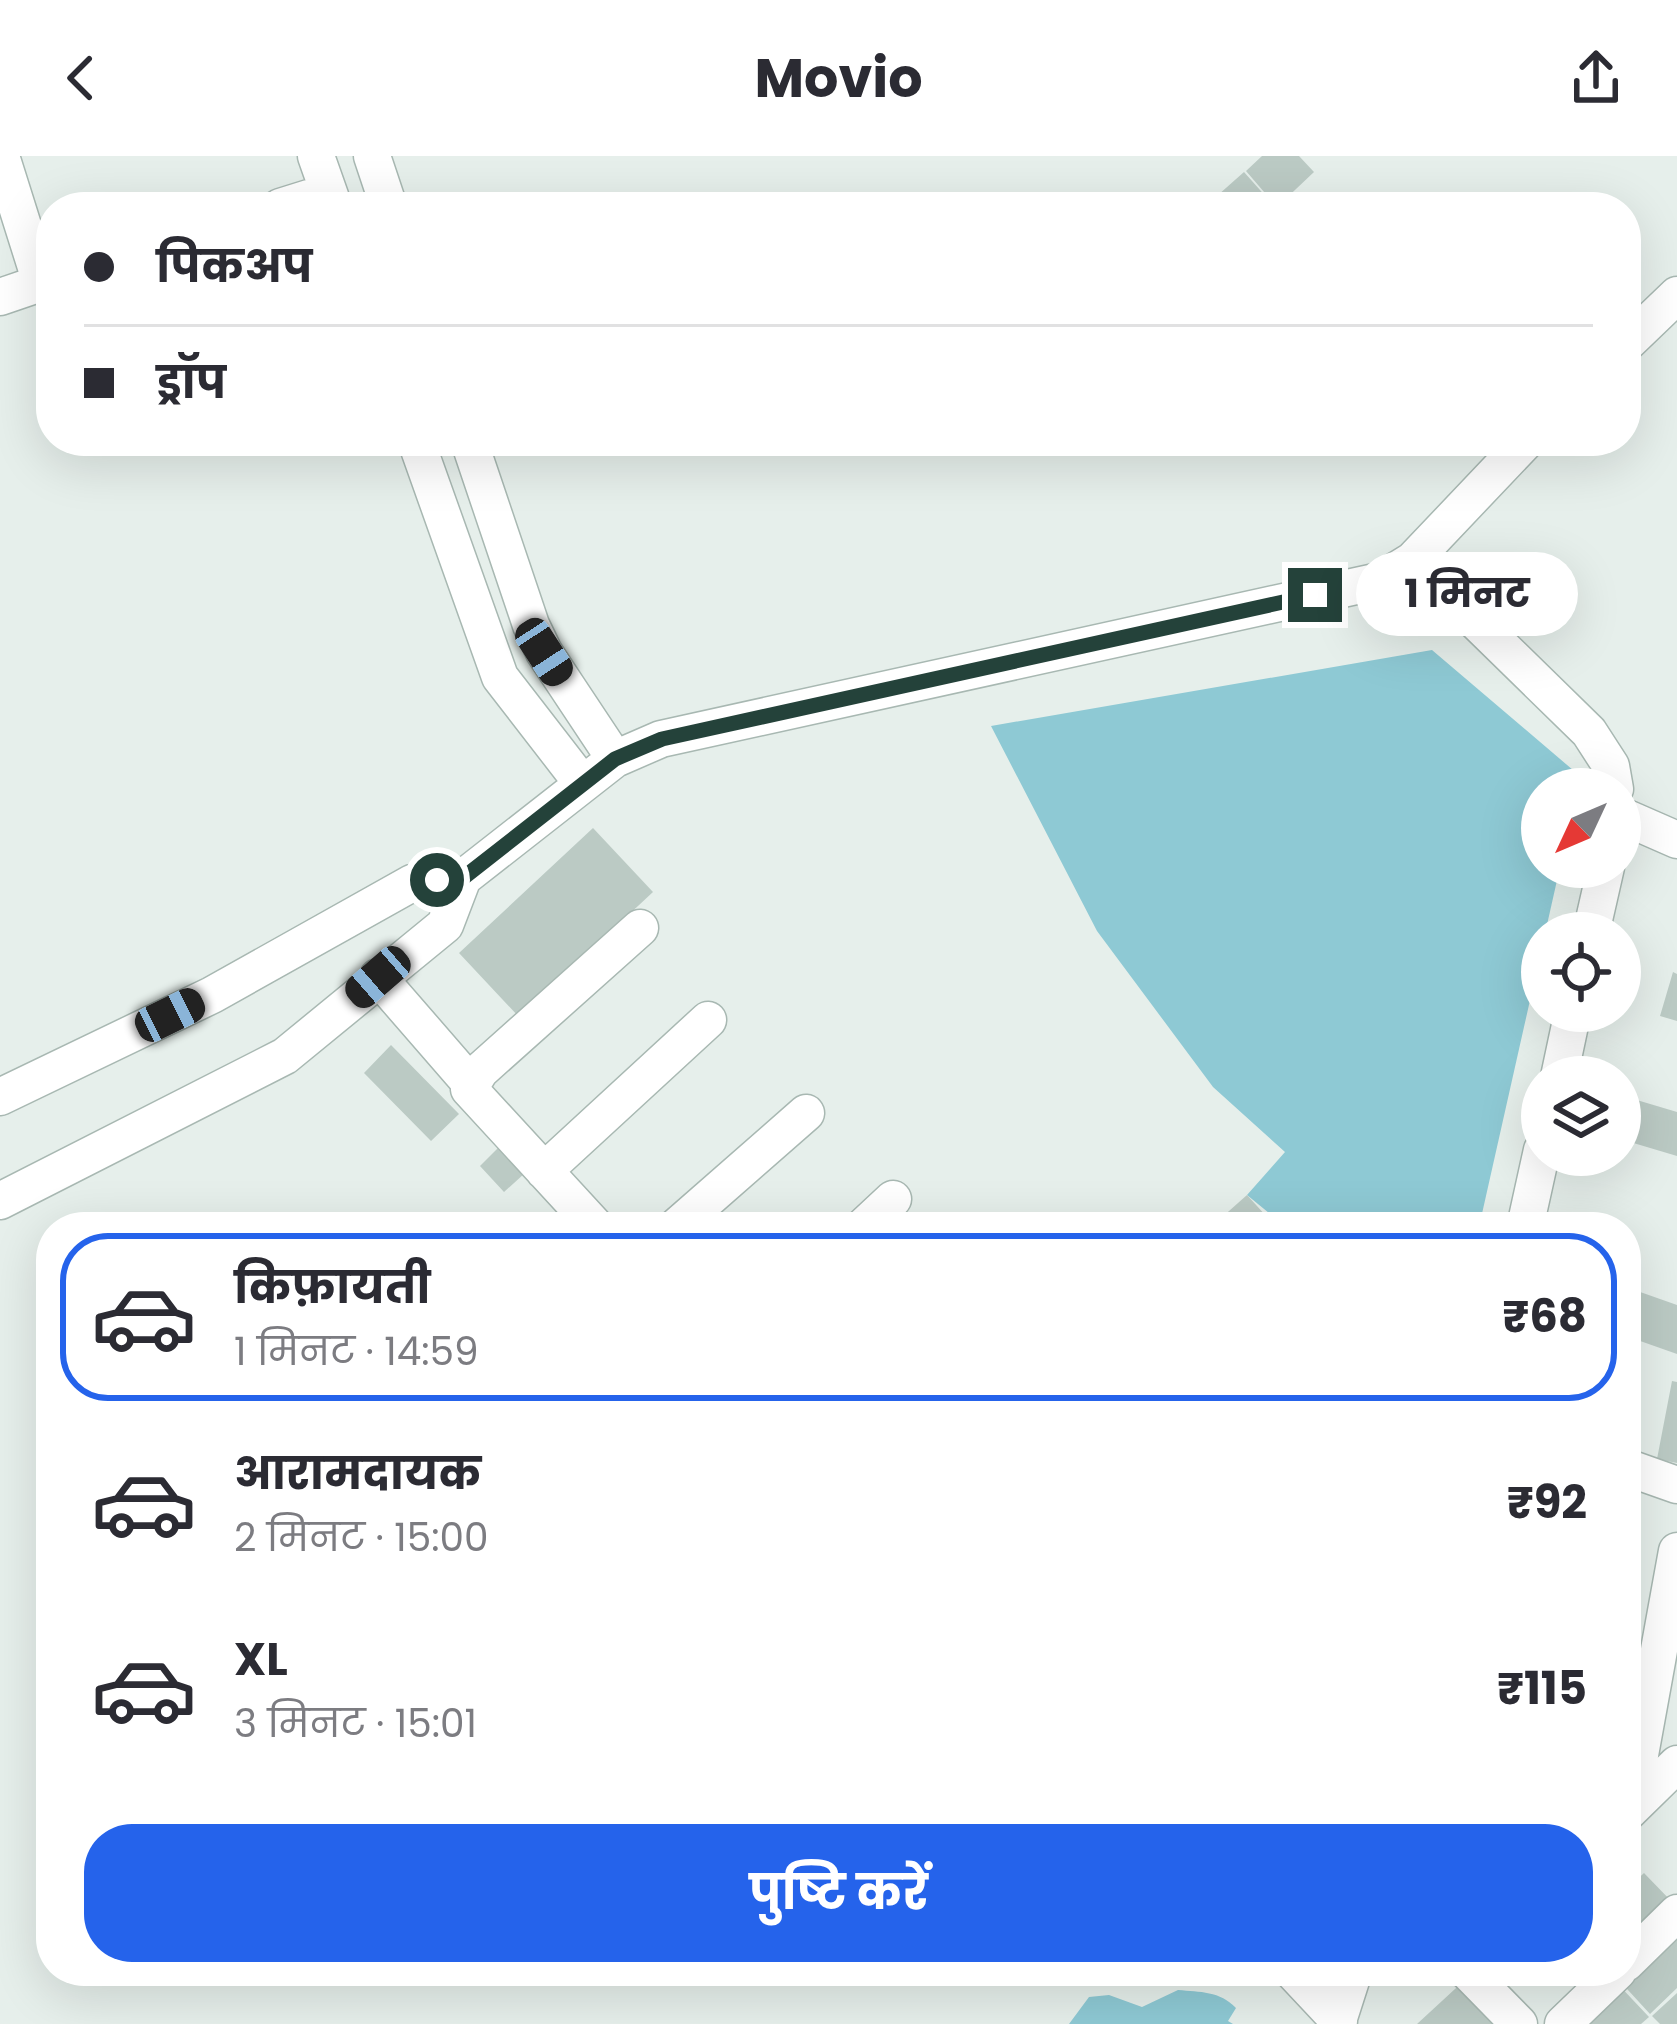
<!DOCTYPE html>
<html lang="hi">
<meta charset="utf-8">
<style>
body{margin:0;font-family:Poppins,"Noto Sans Devanagari",sans-serif;background:#f7f7f7;color:#2b2b33;height:100vh;display:flex;flex-direction:column;font-size:45px;white-space:nowrap}
*{box-sizing:border-box;margin:0}
p{font-size:39px;color:#7c7c81}
.icon{flex:none;width:66px;height:66px;fill:none;stroke:currentColor;stroke-width:2;stroke-linecap:round;stroke-linejoin:round}
.map{position:relative;flex:1;overflow:hidden}
.sheet{position:absolute;left:36px;top:1056px;width:1605px;height:774px;display:flex;flex-direction:column;background:#fff;border-radius:48px;box-shadow:0 12px 48px #0002}
.sheet>*{flex:none}
.guide{position:absolute;left:36px;top:36px;width:1605px;height:264px;border-radius:48px;box-shadow:0 12px 48px #0002;display:grid;align-content:center;height:264px;padding:0 48px;background:#fff}
.needle{width:78px;rotate:226deg}
.tools{position:absolute;left:1521px;top:612px;display:grid;gap:24px}
.tools a{display:grid;place-items:center;width:120px;height:120px;border-radius:50%;background:#fff;box-shadow:0 12px 48px #0002;font-size:60px}
.end{position:absolute;width:54px;height:54px;margin:-27px;border:15px solid #24423a;background:#fff;box-shadow:0 0 0 6px #fff}
.from{border-radius:50%}
.bubble{position:absolute;height:84px;border-radius:42px;background:#fff;box-shadow:0 12px 48px #0002;font-size:39px;font-weight:700;line-height:84px;text-align:center}
.car{position:absolute;width:36px;height:72px;margin:-36px -18px;border-radius:15px;box-shadow:0 0 9px 3px #0007;background:linear-gradient(#222 24%,#8ab4d8 0 40%,#222 0 76%,#8ab4d8 0 86%,#222 0)}
.guide b{display:flex;align-items:center;gap:42px;height:114px;font-size:45px}
.guide b+b{border-top:3px solid #e1e1e2}
.guide i{width:30px;height:30px;background:#2b2b33}
ul{padding:21px 0 0;list-style:none}
li{display:flex;align-items:center;gap:36px;height:168px;margin:0 24px 18px;padding:0 24px;border:6px solid transparent;border-radius:48px}
li div{flex:1}
li b{display:block;font-size:45px}
li em{font-style:normal;font-weight:700}
li.current{border-color:#2563eb}
li>.icon{width:108px;height:108px;stroke-width:1.5}
.button{display:flex;gap:24px;margin-top:auto;padding:24px 48px}
.button a{flex:1;height:138px;border-radius:48px;background:#2563eb;color:#fff;font-size:48px;font-weight:700;line-height:138px;text-align:center}
header{display:flex;justify-content:space-between;align-items:center;height:156px;padding:0 48px;background:#fff;font-size:54px;font-weight:700}
.map>svg:first-child{display:block}
</style>
<header><svg class="icon" aria-label="back" viewBox="0 0 24 24"><path d="M15 5l-7 7 7 7"/></svg>Movio<svg class="icon" aria-label="share" viewBox="0 0 24 24"><path d="M12 15V3M7 8l5-5 5 5M5 13v7h14v-7"/></svg></header>
<div class="map">
<svg width="1677" height="1868" viewBox="0 0 1677 1868">
<rect width="100%" height="100%" fill="#e6efeb"/>
<!-- water -->
<path fill="#8ec9d4" d="M1432,494L1580,620L1577,633H1542V711H1560L1479,1071H1286L1247,1039L1285,996L1213,931L1097,775L991,570Z
M1178,1834C1200,1836 1220,1835 1236,1852L1228,1865L1233,1868H1069L1089,1841L1109,1839L1142,1851Z"/>
<!-- building -->
<path fill="#bbcac4" d="M1262,0H1299L1314,16L1277,51L1246,15Z
M1244,16L1275,51H1213L1209,47Z
M593,672L653,736L519,861L459,797Z
M1673,816L1677,818V865L1660,860Z
M391,889L459,958L431,985L364,917Z
M1620,939L1677,956V1000L1620,983Z
M500,990L525,1017L504,1036L480,1010Z
M1247,1039L1276,1071H1211Z
M1626,1131L1677,1149V1198L1626,1180Z
M1672,1225L1677,1226V1307L1657,1303Z
M1644,1717L1673,1747L1647,1771L1626,1749V1734Z
M1677,1781V1832L1650,1858L1617,1822Z
M1468,1821L1499,1868H1417Z
M1615,1825L1649,1861L1641,1868H1569Z
M1677,1837V1868H1660L1652,1860Z"/>
<g fill="none" stroke-linecap="round" stroke-linejoin="round">
<!-- minor casing -->
<g stroke="#a8b8b2" stroke-width="39">
<path id="minor" d="M316,0L334,51
M372,0L389,51
M280,51L328,36
M0,141L41,127L1,0
M1626,188L1677,139
M416,285L500,521L582,627
M469,285L531,469L544,496L615,603
M1413,404L1589,576L1611,610L1615,633
M1620,659L1677,684
M1591,777L1606,711
M378,821L470,927
M1559,921L1573,855
M0,941L212,839L412,727L463,722
M544,1015L708,864
M0,1045L285,900L445,769L463,722L615,603L661,583L1379,425L1413,404L1526,285
M596,1071L469,933L480,915L640,772
M676,1071L806,957
M863,1071L893,1043
M1525,1071L1542,994
M1626,1311L1677,1329
M1630,1654L1677,1395
M1628,1656L1677,1608
M1626,1807L1677,1757
M1292,1815L1339,1865
M1467,1815L1519,1868
M1337,1868L1354,1815
M1563,1868L1618,1815"/>
</g>
<!-- minor -->
<use href="#minor" stroke="#fff" stroke-width="36"/>
</g>
<g fill="none" stroke-linecap="round" stroke-linejoin="round">
<!-- route -->
<path stroke="#24423a" stroke-width="15" d="M437,724L463,722L615,603L662,583L1315,439"/>
</g>
</svg>
<div class="tools">
<a><svg class="needle" viewBox="-14 -14 28 28"><path d="M0-13l5 13h-10z" fill="#e53935"/><path d="M0 13l5-13h-10z" fill="#7c7c81"/></svg></a>
<a><svg class="icon" aria-label="locate" viewBox="0 0 24 24"><circle cx="12" cy="12" r="6"/><path d="M12 2v4M12 18v4M2 12h4M18 12h4"/></svg></a>
<a><svg class="icon" aria-label="layers" viewBox="0 0 24 24"><path d="M12 4l9 5-9 5-9-5zM3 14l9 5 9-5"/></svg></a>
</div>
<i class="end from" style="left:437px;top:724px"></i>
<i class="end" style="left:1315px;top:439px"></i>
<div class="bubble" style="left:1356px;top:396px;width:222px">1 मिनट</div>
<i class="car" style="left:544px;top:496px;rotate:147deg"></i>
<i class="car" style="left:378px;top:821px;rotate:229deg"></i>
<i class="car" style="left:170px;top:859px;rotate:64deg"></i>
<div class="guide">
<b><i class="from"></i>पिकअप</b>
<b><i></i>ड्रॉप</b>
</div>
<section class="sheet">
<ul>
<li class="current"><svg class="icon" aria-label="car" viewBox="0 0 24 24"><path d="M5 17H2v-5l4-1 3-4h7l3 4 3 1v5h-3M9 17h6M6 11h13"/><circle cx="7" cy="17" r="2"/><circle cx="17" cy="17" r="2"/></svg><div><b>किफ़ायती</b><p>1 मिनट · 14:59</p></div><em>₹68</em></li>
<li><svg class="icon" aria-label="car" viewBox="0 0 24 24"><path d="M5 17H2v-5l4-1 3-4h7l3 4 3 1v5h-3M9 17h6M6 11h13"/><circle cx="7" cy="17" r="2"/><circle cx="17" cy="17" r="2"/></svg><div><b>आरामदायक</b><p>2 मिनट · 15:00</p></div><em>₹92</em></li>
<li><svg class="icon" aria-label="car" viewBox="0 0 24 24"><path d="M5 17H2v-5l4-1 3-4h7l3 4 3 1v5h-3M9 17h6M6 11h13"/><circle cx="7" cy="17" r="2"/><circle cx="17" cy="17" r="2"/></svg><div><b>XL</b><p>3 मिनट · 15:01</p></div><em>₹115</em></li>
</ul>
<div class="button"><a>पुष्टि करें</a></div>
</section>
</div>
